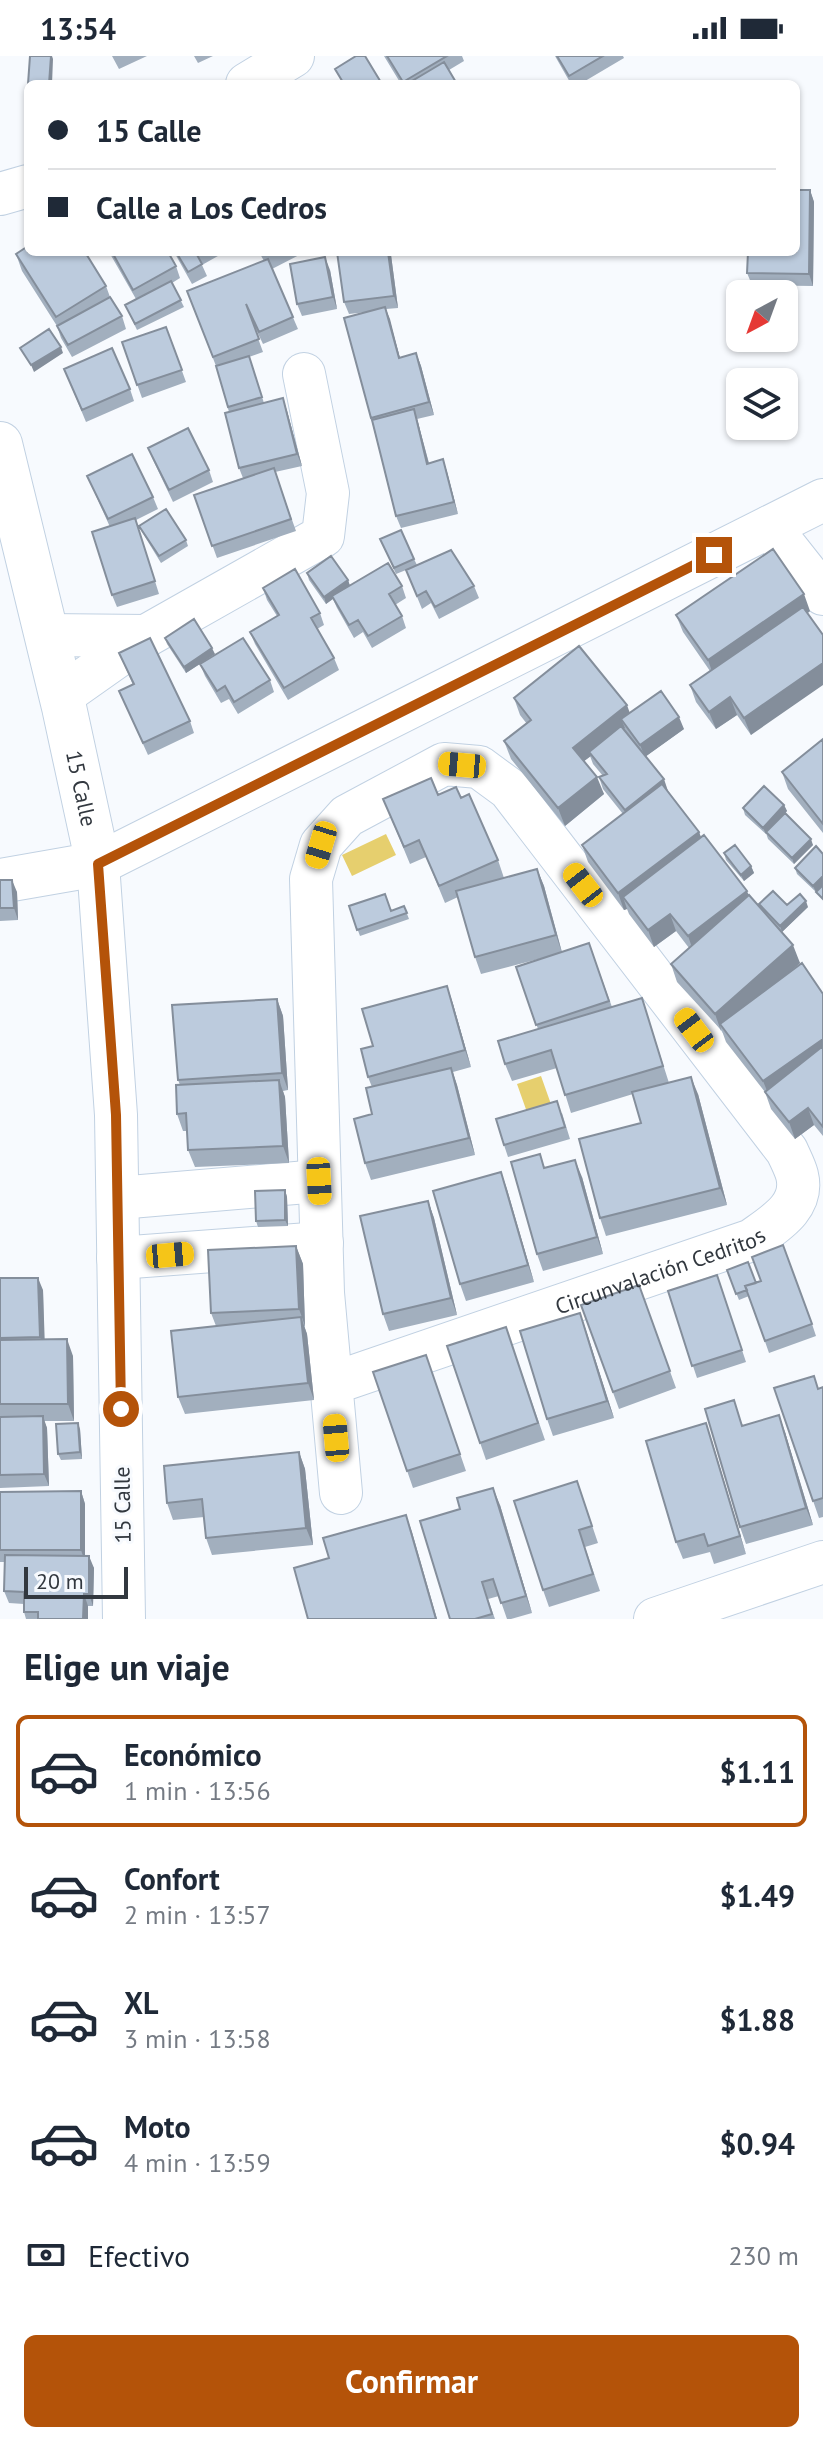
<!DOCTYPE html>
<html lang="es">
<meta charset="utf-8">
<style>
body{margin:0;font-family:"PT Sans",sans-serif;background:#f6f6f7;color:#1f2937;height:100vh;display:flex;flex-direction:column;font-size:30px;white-space:nowrap}
*{box-sizing:border-box;margin:0}
p{font-size:26px;color:#747a83}
.icon{flex:none;width:44px;height:44px;fill:none;stroke:currentColor;stroke-width:2;stroke-linecap:round;stroke-linejoin:round}
.map{position:relative;height:1563px;overflow:hidden}
.sheet{display:flex;flex-direction:column;background:#fff;flex:1}
.sheet>*{flex:none}
.top-card{position:absolute;left:24px;top:24px;width:776px;height:176px;border-radius:12px;box-shadow:0 2px 6px #0004;display:grid;align-content:center;height:176px;padding:0 24px;background:#fff}
.needle{width:52px;rotate:221deg}
.tools{position:absolute;left:726px;top:224px;display:grid;gap:16px}
.tools a{display:grid;place-items:center;width:72px;height:72px;border-radius:12px;background:#fff;box-shadow:0 2px 6px #0004;font-size:40px}
.scale{position:absolute;left:24px;bottom:20px;width:104px;box-sizing:border-box;padding-left:8px;border:4px solid #32383f;border-top:0;font-size:22px;line-height:28px;white-space:nowrap;color:#32383f;-webkit-text-stroke:6px #f7fafe;paint-order:stroke}
.end{position:absolute;width:36px;height:36px;margin:-18px;border:10px solid #b45309;background:#fff;box-shadow:0 0 0 4px #fff}
.from{border-radius:50%}
.car{position:absolute;width:24px;height:48px;margin:-24px -12px;border-radius:10px;box-shadow:0 0 6px 2px #0007;background:linear-gradient(#f5c518 24%,#345 0 40%,#f5c518 0 76%,#345 0 86%,#f5c518 0)}
.top-card b{display:flex;align-items:center;gap:28px;height:76px;font-size:30px}
.top-card b+b{border-top:2px solid #e0e1e3}
.top-card i{width:20px;height:20px;background:#1f2937}
ul{padding:0;list-style:none}
li{display:flex;align-items:center;gap:24px;height:112px;margin:0 16px 12px;padding:0 8px;border:4px solid transparent;border-radius:12px}
li div{flex:1}
li b{display:block;font-size:30px}
li em{font-style:normal;font-weight:800}
li.on{border-color:#b45309}
li>.icon{width:72px;height:72px;stroke-width:1.5}
h2{padding:0 24px;font-size:36px;line-height:96px}
.pay{display:flex;align-items:center;gap:20px;height:88px;padding:0 24px;font-size:30px}
.pay p{margin-inline-start:auto}
.button{display:flex;gap:16px;margin-top:auto;padding:16px 24px}
.button a{flex:1;height:92px;border-radius:12px;background:#b45309;color:#fff;font-size:32px;font-weight:800;line-height:92px;text-align:center}
.status{display:flex;justify-content:space-between;align-items:center;height:56px;padding:0 40px;background:#fff;direction:ltr}
.status svg{height:22px;fill:currentColor}
.map>svg:first-child{display:block}
</style>
<div class="status"><b>13:54</b><svg viewBox="0 0 49 12"><path d="M0 12V9h3v3zM5 12V6h3v6zM10 12V3h3v9zM15 12V0h3v12zM26 1h20v11H26zM47 4h2v5h-2z"/></svg></div>
<div class="map">
<svg width="823" height="1563" viewBox="0 0 823 1563">
<rect width="100%" height="100%" fill="#f7fafe"/>
<!-- water -->
<path fill="#e6cf6e" d="M386,778L396,799L352,820L342,799Z
M541,1020L552,1051L528,1059L517,1028Z"/>
<g fill="none" stroke-linecap="round" stroke-linejoin="round">
<!-- minor casing -->
<g stroke="#c1d1e2" stroke-width="44">
<g id="minor">
<path d="M247,28L293,0"/>
<path d="M0,138L28,130"/>
<path d="M770,471L823,538"/>
<path d="M47,579L146,580"/>
<path d="M61,640L146,580L323,480L328,437L304,318"/>
<path d="M118,1142L319,1125"/>
<path d="M118,1202L322,1187"/>
<path id="s1" d="M331,1328L752,1184C774,1168 805,1151 797,1119C795,1111 790,1102 787,1095L509,733L479,711L444,708L347,760L321,789L311,823L323,1237L341,1437"/>
<path d="M124,1563L116,1059L98,808L823,444"/>
<path d="M655,1563L823,1506"/>
</g>
</g>
<!-- tertiary casing -->
<g stroke="#c1d1e2" stroke-width="46">
<g id="tertiary">
<path id="s2" d="M0,388L64,651L98,808L0,825"/>
</g>
</g>
<!-- minor -->
<use href="#minor" stroke="#fff" stroke-width="42"/>
<!-- tertiary -->
<use href="#tertiary" stroke="#fff" stroke-width="44"/>
</g>
<!-- wall -->
<path fill="#a2afbe" d="M112,0H147L119,13Z
M194,0H213L198,7Z
M384,0H462L464,5L449,14L457,28H401Z
M555,0H623L624,2L580,28H571Z
M810,134L814,146L813,230L752,229L747,217Z
M109,196H168L176,210L180,222L172,227L184,251L137,274L125,249L136,243Z
M174,196H225L202,209L207,220L192,228Z
M259,196H305L272,213L298,273L263,288L251,263L263,296L249,301L264,347L287,355L302,410L275,416L296,475L217,502L194,439L243,422L239,412L229,356L216,310L187,235L264,205Z
M16,198L106,230L110,241L122,260L126,273L72,301L61,282L57,270L22,215Z
M391,199L398,252L386,253L400,302L416,297L421,310L434,359L417,363L429,407L443,403L447,416L458,458L401,472L396,460L371,362L367,256L349,258L344,246Z
M330,214L337,253L302,260L297,248Z
M166,271L186,326L142,342L122,286Z
M64,313L130,333L134,345L86,366Z
M148,392L209,414L213,426L173,446L153,404Z
M87,420L153,441L158,453L136,464L159,538L117,551L112,539L110,471Z
M139,470L186,484L188,490L161,507L142,476Z
M380,483L414,503L417,509L474,530L479,542L439,563L431,547L422,553L406,514L396,518Z
M307,517L348,524L350,530H402L406,542L395,549L402,560L406,572L372,592L363,576L354,582L337,552L333,543L326,548L309,524Z
M263,532L320,557L324,569L317,573L334,602L339,614L288,644L255,588L250,576L277,560L267,544Z
M810,555L808,557L751,679L737,659L716,673L696,646L690,629L710,615L683,576L676,559Z
M165,582L215,598L201,607L270,624L274,636L238,658L229,643L221,647L205,620L200,608L186,617L167,588Z
M119,597L190,665L194,677L148,699L119,635L133,629Z
M514,642L630,657L684,673L646,700L668,735L699,776L701,781L761,853L759,848L808,851L782,876L800,907L785,920L823,938V1080L814,1069L795,1083L771,1053L765,1036L726,986L722,975L677,926L671,908L689,892L676,875L654,891L629,858L627,853L624,854L588,806L582,789L623,758L603,733L599,721L603,720L593,708L590,700L584,705L604,738L565,770L511,703L504,685L527,668L520,659Z
M823,683V777L788,733L782,716Z
M438,739L461,742L498,804L504,822L537,813L544,830L562,896L589,887L612,951L642,942L669,1027L698,1038L727,1149L606,1180L600,1162L641,1067L633,1038L571,1057L557,1012L512,1025L505,1008L538,973L516,911L554,899L481,918L475,901L458,841L445,847L426,801L410,808L383,743Z
M784,749L787,755L780,762L813,789L794,808L768,783L766,777V778L745,759L743,752Z
M724,797L751,810L754,817L744,825L726,804Z
M823,798L816,836L797,818L795,812Z
M0,824L17,836L18,864L0,865Z
M349,850L391,855L404,850L409,863L360,880Z
M447,930L453,948L471,1011L453,1016L457,1029L475,1099L371,1124L365,1107L372,1058V1031L368,1021L373,990Z
M277,943L283,960L288,1034L283,1035L285,1041L289,1107L195,1111L188,1094L187,1075H183L177,1058L180,1029L178,1024Z
M562,1057L570,1083L508,1101L504,1089Z
M501,1116L534,1226L466,1245L460,1228Z
M582,1121L603,1198L543,1215L537,1198Z
M285,1134L287,1141L288,1170L258,1171L256,1165Z
M428,1145L434,1162L457,1259L389,1275L383,1258Z
M296,1190L303,1208L305,1270H304L307,1278L314,1344L185,1358L178,1341L216,1270L211,1257Z
M727,1214L756,1227L812,1268L816,1280L769,1297L749,1240L739,1244Z
M717,1219L746,1306L697,1322L668,1235Z
M0,1222L43,1234L44,1283L73,1300L74,1365H44L47,1372L49,1430L0,1432Z
M639,1229L676,1332L619,1353L581,1249Z
M580,1257L614,1362L553,1380L547,1363Z
M506,1271L545,1384L486,1404L447,1290Z
M426,1299L466,1415L413,1432L373,1316Z
M823,1331V1461L819,1462L774,1332L818,1333Z
M743,1370L785,1376L813,1469L746,1488L740,1471Z
M80,1373L82,1403L61,1404L58,1398Z
M712,1385L746,1498L714,1508L710,1496L683,1503L676,1486Z
M299,1396L305,1413L313,1489L212,1499L206,1482L204,1461L173,1464L167,1447Z
M577,1425L598,1487L585,1491L600,1535L549,1551L543,1534Z
M81,1435L85,1448V1500L94,1512L93,1550H88V1563H26L24,1556V1548L9,1547L4,1535L5,1506H0V1436Z
M500,1449L532,1557L511,1563H507L499,1540L488,1543L495,1563H450Z"/>
<!-- shaded-wall -->
<path fill="#848e9b" d="M51,0H52L53,3L52,28H49Z
M810,134L814,146L813,230L809,218Z
M388,196H390L391,199L398,252L394,240Z
M325,201L330,214L337,253L333,241Z
M385,251L390,263L403,314L399,302Z
M61,291L63,297L34,316L31,309Z
M416,297L421,310L434,359L429,346Z
M283,342L287,355L302,410L297,398Z
M414,353L418,366L432,420L427,408Z
M443,403L447,416L458,458L454,446Z
M348,524L350,530L326,548L324,541Z
M804,538L810,555L714,621L708,604Z
M212,592L215,598L186,617L184,611Z
M823,607V629L751,679L744,662Z
M730,641L737,659L716,673L709,656Z
M627,649L633,666L621,663L625,672L592,699L589,696L591,700L579,709L573,692Z
M679,661L684,673L645,701L640,689Z
M597,721L604,738L565,770L558,752Z
M664,723L668,735L629,766L625,754Z
M784,749L787,755L766,778L763,772Z
M699,776L705,793L623,841L627,853L624,854L618,837Z
M811,783L813,789L794,808L792,802Z
M751,810L754,817L744,825L741,819Z
M537,813L544,830L562,897L556,879Z
M823,820V829L816,836L813,830Z
M12,824L17,836L18,864L14,852Z
M747,835L753,852L694,897L688,880Z
M806,845L808,851L782,876L780,870Z
M670,858L676,875L654,891L648,874Z
M793,889L800,907L724,973L720,968L721,975L715,958Z
M447,930L453,948L471,1011L465,994Z
M277,943L283,960L288,1034L282,1017Z
M823,983V1004L770,1042L763,1025Z
M451,1012L457,1029L475,1099L469,1082Z
M691,1021L698,1038L727,1149L720,1132Z
M279,1024L285,1041L289,1107L283,1090Z
M808,1052L814,1069L795,1083L789,1066Z
M575,1104L582,1121L603,1198L597,1181Z
M501,1116L507,1133L534,1226L528,1209Z
M285,1134L287,1141L288,1170L285,1164Z
M428,1145L434,1162L457,1259L451,1242Z
M296,1190L303,1208L305,1270L299,1253Z
M38,1222L43,1234L45,1293L40,1281Z
M580,1257L586,1274L614,1362L607,1345Z
M301,1261L307,1278L314,1344L308,1327Z
M67,1283L73,1300L74,1365L68,1348Z
M779,1359L785,1376L813,1469L806,1452Z
M43,1360L47,1372L49,1430L44,1418Z
M78,1367L80,1373L82,1403L80,1396Z
M706,1367L712,1385L746,1498L740,1480Z
M299,1396L305,1413L313,1489L306,1472Z
M493,1432L500,1449L532,1557L526,1540Z
M81,1435L85,1448V1506L81,1494Z
M406,1459L412,1476L437,1563H436Z
M89,1500L94,1512L93,1550L89,1538Z
M84,1538L88,1550V1563H83Z"/>
<!-- building -->
<path fill="#bccbdd" stroke="#848e9b" stroke-width="2" d="M30,0H51L49,28H28Z
M356,0H365L382,28H344L335,13Z
M387,0H447L403,26Z
M557,0H603L569,20Z
M444,6L457,28H407Z
M796,134H810L809,218L747,217L748,196H796Z
M28,190V196H85L106,230L56,261L16,198Z
M112,196H168L176,210L133,234Z
M176,196H199L196,197L202,208L188,216Z
M337,196H388L394,240L344,246Z
M325,201L333,241L297,248L290,208Z
M268,203L293,261L259,276L246,248L259,283L213,301L187,235Z
M171,225L181,244L135,268L125,249Z
M110,241L122,260L68,289L57,270Z
M385,251L399,302L416,297L429,346L371,362L344,262Z
M166,271L182,314L137,329L122,286Z
M49,273L61,291L31,309L20,292Z
M112,292L130,333L82,354L64,313Z
M249,300L262,341L228,351L216,310Z
M283,342L297,398L239,412L225,357Z
M414,353L427,408L443,403L454,446L396,460L372,364Z
M188,372L209,414L169,434L148,392Z
M132,398L153,441L108,463L87,420Z
M274,412L291,463L212,490L194,439Z
M166,453L186,484L159,500L139,470Z
M135,462L155,525L112,539L92,476Z
M401,474L414,503L394,512L380,483Z
M773,493L804,538L708,604L676,559Z
M451,494L474,530L435,551L426,535L417,540L406,514Z
M331,500L348,524L324,541L307,517Z
M388,507L402,530L389,538L402,560L368,580L358,564L349,569L332,540Z
M295,513L320,557L311,562L334,602L284,632L250,576L279,559L263,532Z
M803,551L823,579V607L744,662L730,641L709,656L690,629Z
M194,563L212,592L184,611L165,582Z
M150,582L190,665L143,687L119,635L134,628L119,597Z
M243,582L270,624L234,646L225,630L217,635L200,608Z
M579,590L627,649L573,692L597,721L558,752L504,685L531,664L514,642Z
M661,635L679,661L640,689L621,663Z
M621,670L664,723L625,754L599,721L607,718L589,696Z
M823,683V768L782,716Z
M431,722L438,739L456,731L461,742L469,738L498,804L439,830L419,784L404,791L383,743Z
M662,728L699,776L618,837L582,789Z
M764,730L784,749L763,772L743,752Z
M785,757L811,783L792,802L766,776Z
M704,779L747,835L688,880L670,858L648,874L623,841Z
M735,789L751,810L741,819L724,797Z
M816,790L823,798V820L813,830L795,812Z
M537,813L556,879L475,901L456,835Z
M0,824H12L14,852H0Z
M823,829V843L816,836Z
M773,835L787,849L800,838L806,845L780,870L759,848Z
M385,838L391,855L404,850L407,857L357,874L349,850Z
M749,839L793,889L715,958L671,908Z
M589,887L609,945L536,969L516,911Z
M802,907L823,938V983L763,1025L720,968Z
M447,930L465,994L368,1021L361,993L373,990L362,953Z
M642,942L663,1010L565,1039L551,994L505,1008L498,985Z
M277,943L282,1017L178,1024L172,949Z
M823,990V1071L808,1052L789,1066L765,1036Z
M451,1012L469,1082L365,1107L354,1063L372,1058L366,1032Z
M691,1021L720,1132L600,1162L579,1083L641,1067L632,1036Z
M279,1024L283,1090L188,1094L186,1057L177,1058L176,1029Z
M557,1045L565,1071L504,1089L496,1063Z
M540,1098L544,1112L575,1104L597,1181L537,1198L511,1106Z
M501,1116L528,1209L460,1228L433,1135Z
M285,1134V1164L256,1165L255,1135Z
M428,1145L451,1242L383,1258L360,1160Z
M783,1189L812,1268L765,1285L745,1230L761,1225L752,1201Z
M296,1190L299,1253L211,1257L208,1194Z
M748,1206L756,1227L745,1230L747,1234L736,1238L727,1214Z
M717,1219L742,1294L692,1310L668,1235Z
M0,1222H38L40,1281L0,1282Z
M639,1229L670,1315L613,1336L581,1249Z
M580,1257L607,1345L547,1363L520,1275Z
M301,1261L308,1327L178,1341L171,1275Z
M506,1271L538,1367L480,1387L447,1290Z
M67,1283L68,1348H0V1284Z
M426,1299L460,1398L407,1415L373,1316Z
M814,1320L818,1333L823,1331V1442L813,1445L774,1332Z
M734,1344L742,1370L779,1359L806,1452L740,1471L705,1353Z
M43,1360L44,1418L0,1419V1361Z
M78,1367L80,1396L58,1398L56,1368Z
M706,1367L740,1480L708,1490L704,1478L676,1486L646,1385Z
M299,1396L306,1472L206,1482L202,1443L167,1447L164,1410Z
M577,1425L592,1470L579,1474L593,1518L543,1534L514,1445Z
M493,1432L526,1540L501,1547L493,1523L482,1526L492,1558L475,1563H450L420,1465L460,1453L457,1442Z
M81,1435V1494H0V1436Z
M406,1459L436,1563H308L294,1512L329,1502L323,1482Z
M5,1499L89,1500V1538H84L83,1563H38V1556H24V1536L4,1535Z"/>
<g fill="none" stroke-linecap="round" stroke-linejoin="round">
<!-- route -->
<path stroke="#b45309" stroke-width="10" d="M121,1353L116,1059L98,808L714,499"/>
</g>
<g text-anchor="middle" dominant-baseline="central" stroke-width="6" stroke-linejoin="round" paint-order="stroke">
<!-- street labels -->
<g font-size="22" fill="#32383f" stroke="#f7fafe">
<text stroke="none"><textPath href="#s2" startOffset="354">15 Calle</textPath></text>
<text stroke="none"><textPath href="#s1" startOffset="348">Circunvalación Cedritos</textPath></text>
<text transform="translate(122 1449) rotate(-91)">15 Calle</text>
</g>
</g>
</svg>
<div class="tools">
<a><svg class="needle" viewBox="-14 -14 28 28"><path d="M0-13l5 13h-10z" fill="#e53935"/><path d="M0 13l5-13h-10z" fill="#747a83"/></svg></a>
<a><svg class="icon" aria-label="layers" viewBox="0 0 24 24"><path d="M12 4l9 5-9 5-9-5zM3 14l9 5 9-5"/></svg></a>
</div>
<div class="scale">20 m</div>
<i class="end from" style="left:121px;top:1353px"></i>
<i class="end" style="left:714px;top:499px"></i>
<i class="car" style="left:462px;top:709px;rotate:275deg"></i>
<i class="car" style="left:321px;top:789px;rotate:197deg"></i>
<i class="car" style="left:583px;top:829px;rotate:322deg"></i>
<i class="car" style="left:694px;top:974px;rotate:323deg"></i>
<i class="car" style="left:319px;top:1125px;rotate:177deg"></i>
<i class="car" style="left:170px;top:1199px;rotate:85deg"></i>
<i class="car" style="left:336px;top:1382px;rotate:355deg"></i>
<div class="top-card">
<b><i class="from"></i>15 Calle</b>
<b><i></i>Calle a Los Cedros</b>
</div>
</div>
<section class="sheet">
<h2>Elige un viaje</h2>
<ul>
<li class="on"><svg class="icon" aria-label="car" viewBox="0 0 24 24"><path d="M5 17H2v-5l4-1 3-4h7l3 4 3 1v5h-3M9 17h6M6 11h13"/><circle cx="7" cy="17" r="2"/><circle cx="17" cy="17" r="2"/></svg><div><b>Económico</b><p>1 min · 13:56</p></div><em>$1.11</em></li>
<li><svg class="icon" aria-label="car" viewBox="0 0 24 24"><path d="M5 17H2v-5l4-1 3-4h7l3 4 3 1v5h-3M9 17h6M6 11h13"/><circle cx="7" cy="17" r="2"/><circle cx="17" cy="17" r="2"/></svg><div><b>Confort</b><p>2 min · 13:57</p></div><em>$1.49</em></li>
<li><svg class="icon" aria-label="car" viewBox="0 0 24 24"><path d="M5 17H2v-5l4-1 3-4h7l3 4 3 1v5h-3M9 17h6M6 11h13"/><circle cx="7" cy="17" r="2"/><circle cx="17" cy="17" r="2"/></svg><div><b>XL</b><p>3 min · 13:58</p></div><em>$1.88</em></li>
<li><svg class="icon" aria-label="car" viewBox="0 0 24 24"><path d="M5 17H2v-5l4-1 3-4h7l3 4 3 1v5h-3M9 17h6M6 11h13"/><circle cx="7" cy="17" r="2"/><circle cx="17" cy="17" r="2"/></svg><div><b>Moto</b><p>4 min · 13:59</p></div><em>$0.94</em></li>
</ul>
<div class="pay"><svg class="icon" aria-label="cash" viewBox="0 0 24 24"><path d="M3 7h18v10H3z"/><circle cx="12" cy="12" r="2"/></svg>Efectivo<p>230 m</p></div>
<div class="button"><a>Confirmar</a></div>
</section>
